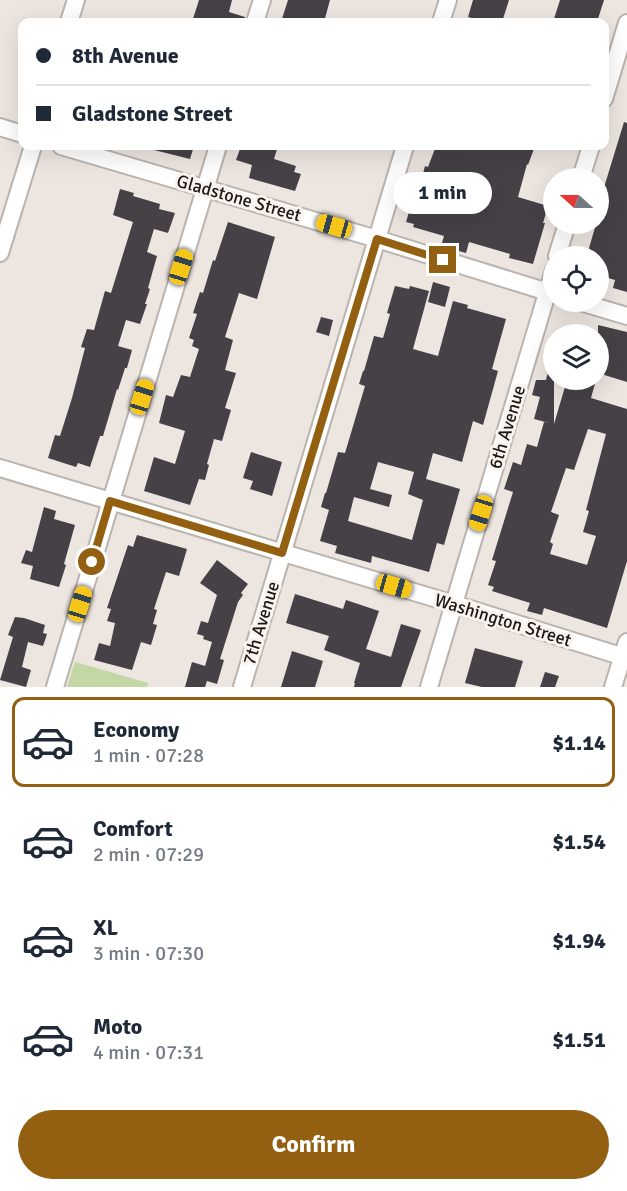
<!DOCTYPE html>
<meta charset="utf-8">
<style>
body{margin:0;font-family:Signika,sans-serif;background:#f2f2f3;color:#1f2937;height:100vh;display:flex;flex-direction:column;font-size:22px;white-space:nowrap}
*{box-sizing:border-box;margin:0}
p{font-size:20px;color:#747a83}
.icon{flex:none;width:33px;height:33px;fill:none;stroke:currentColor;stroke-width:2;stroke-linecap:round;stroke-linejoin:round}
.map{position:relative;height:687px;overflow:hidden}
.panel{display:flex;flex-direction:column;background:#fff;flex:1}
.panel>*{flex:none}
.guide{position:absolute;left:18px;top:18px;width:591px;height:132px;border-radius:12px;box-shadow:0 6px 24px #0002;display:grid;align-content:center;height:132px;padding:0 18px;background:#fff}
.needle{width:39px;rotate:291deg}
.fabs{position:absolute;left:543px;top:168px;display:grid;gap:12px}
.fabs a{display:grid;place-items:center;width:66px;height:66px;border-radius:50%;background:#fff;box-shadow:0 6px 24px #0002;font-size:30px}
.end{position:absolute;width:27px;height:27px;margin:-14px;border:8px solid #936012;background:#fff;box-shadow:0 0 0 3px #fff}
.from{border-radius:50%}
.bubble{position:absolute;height:42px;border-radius:21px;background:#fff;box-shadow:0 6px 24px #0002;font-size:20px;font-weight:800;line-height:42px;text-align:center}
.car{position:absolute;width:18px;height:36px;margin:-18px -9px;border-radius:8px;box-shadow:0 0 4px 2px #0007;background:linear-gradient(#f5c518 24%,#345 0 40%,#f5c518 0 76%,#345 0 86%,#f5c518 0)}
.guide b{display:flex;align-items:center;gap:21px;height:57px;font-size:22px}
.guide b+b{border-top:2px solid #e0e1e3}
.guide i{width:15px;height:15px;background:#1f2937}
ul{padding:10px 0 0;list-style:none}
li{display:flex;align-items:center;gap:18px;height:90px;margin:0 12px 9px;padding:0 6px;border:3px solid transparent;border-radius:12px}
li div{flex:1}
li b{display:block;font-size:22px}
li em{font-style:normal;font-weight:800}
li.active{border-color:#936012}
li>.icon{width:54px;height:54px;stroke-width:1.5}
.primary-button{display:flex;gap:12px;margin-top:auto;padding:12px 18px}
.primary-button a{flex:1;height:69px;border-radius:36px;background:#936012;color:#fff;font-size:24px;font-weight:800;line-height:69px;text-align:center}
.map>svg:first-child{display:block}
</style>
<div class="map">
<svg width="627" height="687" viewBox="0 0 627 687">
<rect width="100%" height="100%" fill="#ede5e0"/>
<!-- green -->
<path fill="#c2d7a3" d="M75,662L148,683L147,687H67Z"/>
<!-- building -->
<path fill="#454147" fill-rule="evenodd" d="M199,0H232L229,12L245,17V22H192Z
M288,0H330L324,22H281Z
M473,0H509L502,22H486L468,17Z
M560,0H604L597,22H553Z
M624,122L627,123V292L613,288L615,280L598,275V256L587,255L596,224H598V200L600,193L602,194Z
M154,146H194L190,159L154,150Z
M241,146H278L274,159L296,166L294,172L301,174L295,191L249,178L252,165L236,160Z
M436,146H535L528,165L527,164L518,197L548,206L543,223H545L533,264L509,258L510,254L469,242L466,253L441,246L444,236L413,227L414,224L406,222L413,199L416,200L425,166L428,167Z
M120,189L134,193L133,196L160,204L159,209L175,213L168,233L154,229L147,252L157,256L148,288L150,289L145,304H147L140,324L126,320L118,346L132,350L127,368H125L118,390L117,389L103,436H100L90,467L78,463L76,467L48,458L55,435L60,436L72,398L85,348L81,347L87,329L94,330L105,291L111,293L133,222L113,215Z
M228,222L275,237L257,299L239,293L225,337L233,340L225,370L236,373L225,408L231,410L222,441L214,439L207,464L209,465L205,480L199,479L190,505L144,491L154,457L175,464L185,431L159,423L166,395L173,397L181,375L190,377L199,349L192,346L194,340L189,338L197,314L193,313L200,292L203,293L213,260L215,261Z
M433,282L450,287L445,307L428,302Z
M395,286L409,289L410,286L429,291L413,349L438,356L453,301L468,305L467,308L506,319L492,369L498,371L483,425L473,421L462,462L433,453L426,479L460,489L444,545L437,543L429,572L372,556L371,563L335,553L337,546L320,541L329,510L321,507L325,493H326L338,452L345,453L365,386L359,384L363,371H364L374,336L383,338L390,314L387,313ZM378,462L414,472L408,494L423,500L412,540L348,521L354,497L389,507L392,495L370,489Z
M321,317L333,320L329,336L316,332Z
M598,325L627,332V382L598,373Z
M550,364L554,365V424L567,380H596L591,398L627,409V561L607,628L544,608L542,615L527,611L530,603L492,591L494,587L488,585L496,561L492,560L513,492L504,489L513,462L521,465L527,444L537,447L544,422L549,423L534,419L540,397L532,395L536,380H546ZM588,429L606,434L586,510L589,511L583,532L596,536L587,565L550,554L553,544L550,542L559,515L551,512L566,468L574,470Z
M251,452L282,462L272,496L250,489L253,481L243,478Z
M44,507L56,511L54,519L75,525L64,564L66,565L59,587L30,579L33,566L21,563L26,550L32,552Z
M137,535L187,549L179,576L166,572L154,609L157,610L153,624L157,625L151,645L141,642L132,670L94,660L99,643L110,646L115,623L107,621L111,609L107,608L128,545L133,547Z
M217,560L248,584L241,593L243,595L238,602L220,659L224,660L217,684L207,681L205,687H185L192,662L205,666L212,642L203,639L204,636L197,634L201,621L208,623L217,595L200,583Z
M295,594L343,609L346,600L379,611L366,649L391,657L401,624L421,630L401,687H354L355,683H354L360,663L324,650L329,636L286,623Z
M15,617L24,618L45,625L43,633L47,634L43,646L28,642L22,667L31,670L26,687L0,680L13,637L8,635Z
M475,648L523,661L515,687H482L465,683Z
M292,651L323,661L315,687H281Z
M545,672L559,676L555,687H540Z"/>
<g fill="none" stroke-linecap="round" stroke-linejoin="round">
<!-- minor casing -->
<g stroke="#bab3ae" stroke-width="20">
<path id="minor" d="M69,22L76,0
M255,22L262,0
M441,22L448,0
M604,99L627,23
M0,127L22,134
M61,146L377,239L554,294
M581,178L591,146
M0,253L33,146
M557,256L567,224
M580,302L627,316
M0,468L454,604L627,658
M55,687L218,146
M242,687L405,146
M429,687L554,270
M613,687L627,642"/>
</g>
<!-- minor -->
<use href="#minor" stroke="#fff" stroke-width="16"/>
</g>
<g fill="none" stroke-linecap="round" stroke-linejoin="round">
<!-- route -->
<path stroke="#936012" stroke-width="8" d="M92,562L110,501L282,553L377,239L443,260"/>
</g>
<g text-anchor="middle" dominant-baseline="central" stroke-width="6" stroke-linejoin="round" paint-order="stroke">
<!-- street labels -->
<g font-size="18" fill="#1b1817" stroke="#faf2ed">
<text transform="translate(239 198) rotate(16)">Gladstone Street</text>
<text transform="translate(507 427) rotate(-73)">6th Avenue</text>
<text transform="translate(503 620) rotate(17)">Washington Street</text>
<text transform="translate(261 623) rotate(-73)">7th Avenue</text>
</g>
</g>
</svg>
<div class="fabs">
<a><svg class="needle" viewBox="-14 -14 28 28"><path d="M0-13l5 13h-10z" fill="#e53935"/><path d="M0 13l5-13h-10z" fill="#747a83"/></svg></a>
<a><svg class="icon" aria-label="locate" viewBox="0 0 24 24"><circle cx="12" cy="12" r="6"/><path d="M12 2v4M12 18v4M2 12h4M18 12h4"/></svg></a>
<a><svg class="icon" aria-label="layers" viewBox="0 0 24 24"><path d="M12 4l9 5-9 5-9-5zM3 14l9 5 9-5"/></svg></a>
</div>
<i class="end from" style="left:92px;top:562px"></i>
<i class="end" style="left:443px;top:260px"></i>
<div class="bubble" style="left:393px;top:172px;width:99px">1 min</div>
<i class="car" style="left:334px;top:226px;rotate:286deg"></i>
<i class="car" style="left:181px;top:267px;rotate:17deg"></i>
<i class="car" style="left:142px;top:397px;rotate:17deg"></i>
<i class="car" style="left:481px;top:513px;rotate:197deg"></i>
<i class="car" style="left:394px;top:586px;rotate:106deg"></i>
<i class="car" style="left:80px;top:604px;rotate:17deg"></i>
<div class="guide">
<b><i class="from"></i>8th Avenue</b>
<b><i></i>Gladstone Street</b>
</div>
</div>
<section class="panel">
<ul>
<li class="active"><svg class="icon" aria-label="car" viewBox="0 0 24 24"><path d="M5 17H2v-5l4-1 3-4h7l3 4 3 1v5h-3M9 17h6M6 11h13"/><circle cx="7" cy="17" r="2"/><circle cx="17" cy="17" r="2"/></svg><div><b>Economy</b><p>1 min · 07:28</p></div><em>$1.14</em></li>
<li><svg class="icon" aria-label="car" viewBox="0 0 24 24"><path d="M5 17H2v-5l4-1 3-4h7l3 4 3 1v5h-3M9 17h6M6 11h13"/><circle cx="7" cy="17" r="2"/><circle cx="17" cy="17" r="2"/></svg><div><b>Comfort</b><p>2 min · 07:29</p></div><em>$1.54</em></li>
<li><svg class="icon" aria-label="car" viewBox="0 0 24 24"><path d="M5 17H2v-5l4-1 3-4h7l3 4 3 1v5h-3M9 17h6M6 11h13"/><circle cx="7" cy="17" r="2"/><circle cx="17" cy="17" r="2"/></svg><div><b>XL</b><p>3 min · 07:30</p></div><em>$1.94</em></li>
<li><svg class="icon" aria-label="car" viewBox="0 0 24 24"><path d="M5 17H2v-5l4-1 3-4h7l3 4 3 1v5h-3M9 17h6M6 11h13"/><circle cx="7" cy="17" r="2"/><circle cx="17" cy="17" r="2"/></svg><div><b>Moto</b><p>4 min · 07:31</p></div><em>$1.51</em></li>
</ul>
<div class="primary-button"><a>Confirm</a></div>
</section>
